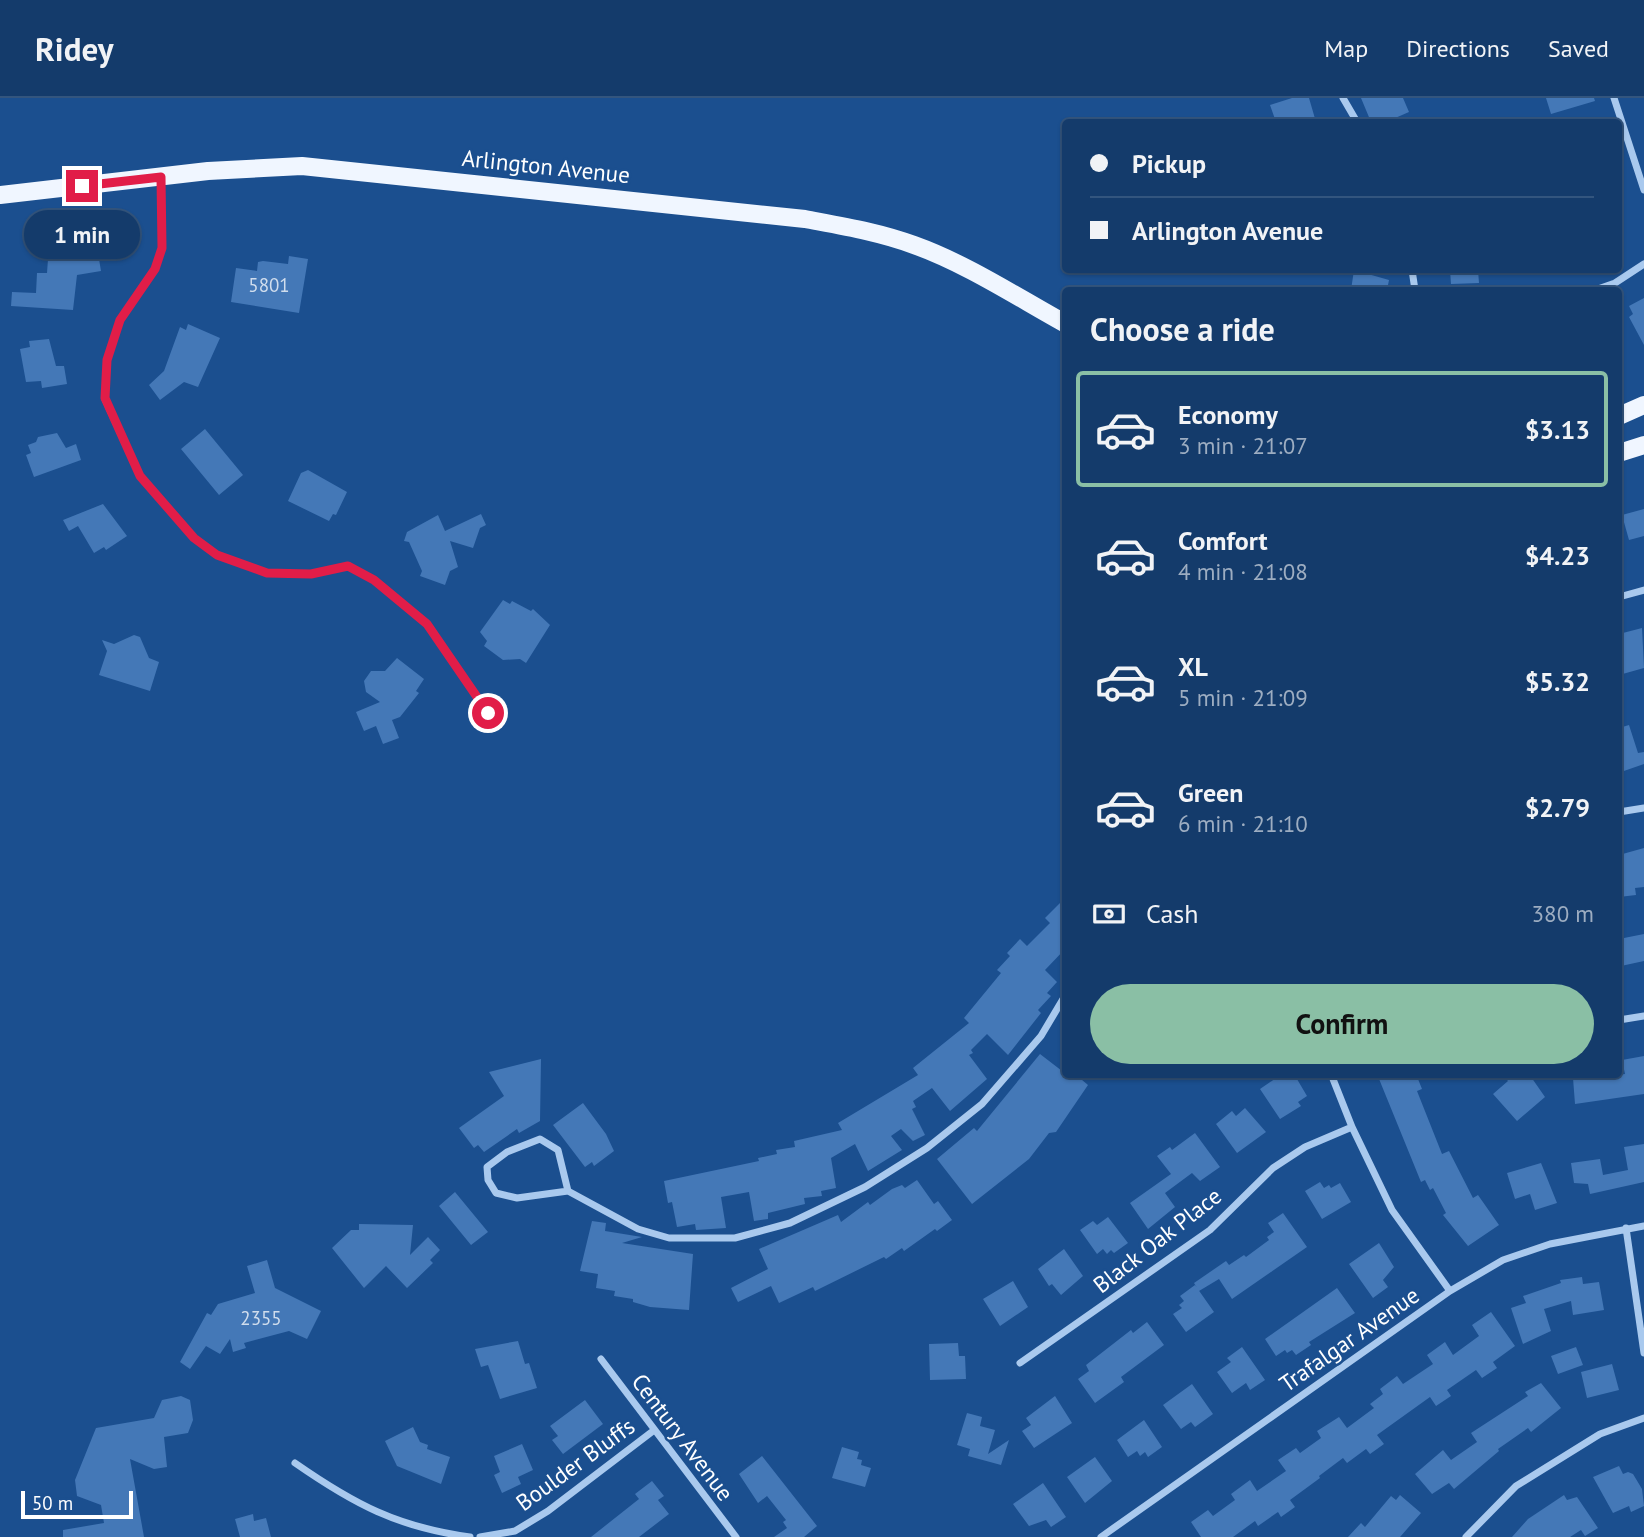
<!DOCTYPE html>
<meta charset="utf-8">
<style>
body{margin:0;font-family:"PT Sans",sans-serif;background:#1d4271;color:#f1f3f6;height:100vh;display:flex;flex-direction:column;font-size:26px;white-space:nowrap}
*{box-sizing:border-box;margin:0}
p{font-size:23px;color:#9dadc1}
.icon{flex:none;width:38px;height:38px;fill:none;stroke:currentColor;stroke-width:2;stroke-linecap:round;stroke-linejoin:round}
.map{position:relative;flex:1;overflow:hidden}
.panel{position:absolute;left:1062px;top:189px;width:560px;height:791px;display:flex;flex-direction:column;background:#143b6b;border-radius:7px;box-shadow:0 2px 5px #0004,0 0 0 2px #33557e}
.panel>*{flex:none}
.top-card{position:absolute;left:1062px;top:21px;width:560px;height:154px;border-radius:7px;box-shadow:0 2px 5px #0004,0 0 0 2px #33557e;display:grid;align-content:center;height:154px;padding:0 28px;background:#143b6b}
.scale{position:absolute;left:21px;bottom:18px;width:112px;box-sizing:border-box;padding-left:7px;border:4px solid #fff;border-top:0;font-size:19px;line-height:24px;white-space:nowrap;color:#fff;-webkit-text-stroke:5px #1b4f8f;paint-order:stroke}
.end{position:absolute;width:32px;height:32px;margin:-16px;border:9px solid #e11d48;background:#fff;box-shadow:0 0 0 4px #fff}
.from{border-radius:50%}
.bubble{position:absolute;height:49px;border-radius:24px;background:#143b6b;box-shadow:0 2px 5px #0004,0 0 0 2px #33557e;font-size:23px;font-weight:700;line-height:49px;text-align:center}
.top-card b{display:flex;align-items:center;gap:24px;height:66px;font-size:26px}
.top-card b+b{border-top:2px solid #33557e}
.top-card i{width:18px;height:18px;background:#f1f3f6}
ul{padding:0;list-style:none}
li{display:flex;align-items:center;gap:21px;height:116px;margin:0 14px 10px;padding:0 14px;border:4px solid transparent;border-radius:7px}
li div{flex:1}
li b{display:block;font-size:26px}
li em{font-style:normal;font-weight:700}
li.selected{border-color:#8abfa5}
li>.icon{width:63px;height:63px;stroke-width:1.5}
h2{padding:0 28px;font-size:32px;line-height:84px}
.pay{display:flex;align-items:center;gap:18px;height:77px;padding:0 28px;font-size:26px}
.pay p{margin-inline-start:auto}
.cta{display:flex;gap:14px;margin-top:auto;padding:14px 28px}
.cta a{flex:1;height:80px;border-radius:42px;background:#8abfa5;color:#111;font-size:28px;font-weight:700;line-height:80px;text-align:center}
header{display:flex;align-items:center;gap:42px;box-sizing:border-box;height:98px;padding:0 35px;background:#143b6b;border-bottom:2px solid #33557e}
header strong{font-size:33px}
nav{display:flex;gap:38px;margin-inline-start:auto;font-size:24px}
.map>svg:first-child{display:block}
</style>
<header>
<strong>Ridey</strong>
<nav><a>Map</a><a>Directions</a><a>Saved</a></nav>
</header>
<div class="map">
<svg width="1644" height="1439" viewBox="0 0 1644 1439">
<rect width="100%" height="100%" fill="#1b4f8f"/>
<!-- building -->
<path fill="#4478b7" d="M1292,0H1309L1316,24H1276L1270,7Z
M1361,0H1403L1409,14L1386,24L1384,19L1371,24Z
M1546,0H1594L1595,3L1551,16Z
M98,155L101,173L77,177L73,212L11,208L12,194L36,195L37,175H47L48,161Z
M289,158L308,161L299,215L231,204L236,170L257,173L258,164L263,163L288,166Z
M1354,172L1389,182L1387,192H1351Z
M1450,172H1478L1479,185L1451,186Z
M1644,200V247L1629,219L1633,216L1629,208Z
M188,226L220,240L198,289L184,284L160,302L149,287L164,273L180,229L186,232Z
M49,241L56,268H64L67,286L42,290L41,283L26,284L20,251L30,249L29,243Z
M205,331L243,377L219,397L181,351Z
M57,335L66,350L76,346L81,362L34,379L26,357L31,355L28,347L36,344L38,339Z
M308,372L347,394L336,417L333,416L329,423L288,403L301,375Z
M103,406L127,438L106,452L104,449L94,455L78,428L69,433L63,422Z
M1644,411V438L1629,442L1622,417Z
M481,416L486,427L480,430L473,450L450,443L458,469L450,473L445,487L420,478L422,473L409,444L404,443L407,434L438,417L445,433Z
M503,502L510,506L512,503L531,513L533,511L550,527L526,565L520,561L503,562L484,548L487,543L480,534Z
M1642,530L1644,570L1619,577V536Z
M134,537L140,539L149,560L159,564L150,593L99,577L107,553L102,542L114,546Z
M397,560L424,581L416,593L419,595L400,619L392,622L399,640L383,646L376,628L364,633L356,614L380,604L366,594L364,583L371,573H385Z
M1629,627L1638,655L1644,654V666L1621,674L1619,630Z
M1644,750V789L1635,790L1636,797L1619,799V757Z
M1066,799V850L1045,872L1057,884L1047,895L1051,898L1038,912L1041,915L1008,957L987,936L971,952L973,955L969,957L987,981L950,1013L932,990L913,1003L916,1009L912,1011L925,1037L913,1043L901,1031L891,1038L902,1052L868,1073L855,1046L831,1060L836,1090L821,1093L822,1098L804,1100L805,1106L768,1115V1121L754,1123L749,1094L721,1099L726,1130L696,1132L695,1126L677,1129L672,1104L668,1105L664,1083L759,1063L758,1060L777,1056L776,1052L795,1049L794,1043L842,1032L838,1025L918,977L913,970L969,925L964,920L1001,875L997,872L1010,858L1007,855L1020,841L1027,848L1050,825L1045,820Z
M1644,836V863L1621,868L1619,841Z
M1040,956L1066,976H1075L1088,987L1056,1034L1049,1035L1029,1061L972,1106L937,1061L974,1030L977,1033Z
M1644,958V996L1575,1006L1573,980L1625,976L1622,962Z
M541,961L540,1023L519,1035L517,1031L484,1054L478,1047L474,1050L459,1030L504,998L489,974Z
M1282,976H1294L1307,998L1298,1004L1301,1008L1280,1021L1260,991Z
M1377,976H1416L1422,991L1417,993L1442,1056L1449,1053L1473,1100L1478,1097L1499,1127L1468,1148L1443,1117L1446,1115L1433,1090L1430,1092L1425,1082L1421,1084Z
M1502,976H1529L1545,999L1517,1023L1493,996L1508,983Z
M583,1005L606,1036L614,1053L594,1068L592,1064L585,1069L553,1027Z
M1245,1010L1266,1034L1237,1055L1216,1026L1232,1013L1236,1018Z
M1195,1035L1220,1069L1200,1083L1192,1075L1165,1095L1175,1109L1148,1131L1130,1105L1171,1076L1157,1058L1170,1049L1172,1052Z
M1644,1046V1084L1590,1096L1588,1086L1574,1085L1571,1065L1600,1061L1603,1077L1628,1072L1624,1049Z
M1541,1065L1557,1105L1535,1112L1530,1096L1515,1101L1507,1075Z
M917,1082L934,1106L938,1103L952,1122L937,1133L935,1131L904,1153L902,1150L886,1161L884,1159L815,1193L813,1189L779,1205L771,1188L738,1204L731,1190L768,1171L759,1151L838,1117L841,1124L868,1104L870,1107L892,1091L902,1087L905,1090Z
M1320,1084L1324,1090L1329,1087L1331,1090L1340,1085L1351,1104L1322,1121L1305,1093Z
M455,1094L488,1134L471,1147L439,1108Z
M1283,1115L1307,1149L1232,1201L1219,1181L1199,1193L1194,1185L1226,1163L1229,1167L1244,1157L1246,1159L1269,1142L1267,1139L1274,1134L1268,1125Z
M1108,1119L1128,1145L1114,1155L1111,1152L1107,1156L1103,1151L1097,1156L1080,1132L1093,1123L1097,1127Z
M592,1123L606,1125L605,1133L642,1139L622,1145L693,1156L689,1212L650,1209L633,1204V1201L614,1198L615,1193L596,1190L598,1176L580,1173Z
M359,1126L413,1127L410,1157L428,1139L440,1152L430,1162L433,1165L407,1190L386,1168L364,1190L332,1150L351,1132H359Z
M1379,1145L1394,1169L1383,1182L1388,1189L1373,1200L1349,1166Z
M1064,1151L1083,1178L1061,1197L1052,1186L1049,1188L1038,1171Z
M267,1162L275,1190L321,1213L307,1241L289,1233L244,1245L246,1250L233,1254L230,1241L220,1256L206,1248L190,1271L180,1264L207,1215L211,1217L218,1206L255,1195L247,1168Z
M1582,1179L1583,1186L1599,1184L1604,1212L1573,1217L1571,1203L1544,1211L1551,1233L1523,1246L1511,1210L1526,1205L1523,1198L1561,1185L1560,1182Z
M1013,1183L1028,1209L1000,1228L983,1201Z
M1195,1187L1214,1214L1186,1234L1173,1216L1182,1210L1179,1207L1184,1203L1180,1198Z
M1337,1190L1355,1215L1309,1244L1311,1247L1296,1257L1292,1252L1287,1255L1285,1252L1276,1258L1265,1241Z
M1491,1214L1515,1248L1493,1264L1497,1270L1482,1280L1476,1272L1447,1292L1451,1298L1436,1308L1430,1299L1377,1337L1384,1346L1370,1356L1366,1351L1347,1365L1343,1360L1319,1378L1320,1380L1290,1402L1295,1409L1281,1419L1278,1414L1258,1428L1255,1423L1233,1439H1201L1191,1424L1208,1412L1213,1418L1235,1402L1231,1396L1250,1382L1257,1393L1286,1373L1278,1362L1296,1350L1300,1355L1321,1340L1317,1333L1339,1319L1347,1330L1374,1310L1370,1306L1383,1296L1380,1291L1397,1278L1403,1286L1433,1266L1427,1257L1445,1244L1453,1257L1479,1238L1472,1227Z
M1147,1224L1164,1247L1121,1279L1124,1284L1095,1305L1078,1281L1089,1273L1086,1267L1131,1232L1133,1235Z
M518,1243L525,1266L529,1265L537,1290L500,1301L488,1267L481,1269L475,1251Z
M958,1245L959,1258H965L966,1281L930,1282L929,1246Z
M1242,1249L1265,1282L1250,1292L1246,1285L1232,1295L1217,1274L1231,1264L1227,1260Z
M1576,1249L1583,1267L1558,1276L1551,1258Z
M1612,1266L1619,1292L1587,1300L1581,1274Z
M1541,1285L1561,1310L1531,1334L1528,1330L1498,1351L1499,1353L1454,1391L1449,1385L1432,1396L1415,1376L1443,1352L1451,1362L1477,1344L1471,1335L1528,1298L1525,1294Z
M1192,1286L1213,1316L1195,1329L1191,1324L1181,1331L1163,1307Z
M181,1298L190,1302L193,1322L188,1335L164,1339L167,1369L154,1371L130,1361L144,1439H63V1432L104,1425L101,1407L77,1398L75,1382L96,1330L154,1320L162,1302Z
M1055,1298L1072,1325L1034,1350L1022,1333L1031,1327L1026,1320Z
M585,1302L603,1326L563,1356L552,1342L558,1338L550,1328Z
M967,1315L982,1319L980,1328L995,1332L988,1356L1009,1342L1001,1367L968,1358L970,1351L957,1347Z
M1144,1322L1162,1349L1148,1359L1145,1354L1140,1358L1137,1353L1128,1359L1117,1342Z
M413,1329L420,1344L428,1347L427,1351L450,1359L441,1386L397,1368L385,1343Z
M522,1346L533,1372L518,1379L521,1386L502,1395L494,1377L500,1374L494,1358Z
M842,1349L859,1354L857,1361L862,1362L861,1367L871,1370L865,1389L832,1380Z
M762,1358L817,1428L804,1439H774L787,1430L783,1424L786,1422L767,1398L758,1405L739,1376Z
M1095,1359L1112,1383L1085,1405L1067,1379Z
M1619,1368L1623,1376L1628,1374L1633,1376L1642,1391L1644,1408L1631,1414L1629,1408L1613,1415L1593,1379Z
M652,1383L664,1398L658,1402L669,1416L639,1439H591L639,1401L635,1396Z
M1043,1385L1066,1419L1051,1429L1046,1422L1029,1428L1013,1406Z
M1400,1397L1421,1415L1400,1439H1348L1361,1425L1365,1429L1391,1398L1396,1402Z
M1564,1397L1567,1402L1577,1399L1598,1430L1585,1438L1581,1432L1570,1439H1512L1528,1421Z
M253,1416L254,1423L266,1420L271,1439H240L235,1421Z"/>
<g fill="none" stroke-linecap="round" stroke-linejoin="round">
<!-- street -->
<path stroke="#a9c9ee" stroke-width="7" d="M1343,0L1357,24
M1614,0L1644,92
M161,80L162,150L155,171L120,222L107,262L105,301L140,378L194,440L217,457L267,475L311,476L348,468L374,482L427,526L488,615
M1412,172L1415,192
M1595,192L1615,185L1644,166
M1619,499L1644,492
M1619,714L1644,710
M1619,922L1644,918
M1331,976L1352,1029L1392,1112L1450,1193
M568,1093L558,1052L540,1041L507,1054L487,1069L488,1082L496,1095L517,1100L568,1093L638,1131L669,1140H735L790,1125L865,1089L927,1050L982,1006L1041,938L1066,896
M1626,1130L1644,1255
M601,1261L736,1439
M1020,1265L1210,1132L1273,1070L1305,1049L1352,1029
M295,1365C354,1406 397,1429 470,1439
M480,1439L515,1433L548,1413L653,1333
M1101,1439L1450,1193L1503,1162L1550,1146L1644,1128
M1466,1439L1516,1388L1600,1336L1644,1320"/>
<!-- primary -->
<path stroke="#f0f6ff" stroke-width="18" d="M0,97L208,73L302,68L805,121C842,128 879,134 914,147C967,166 1017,199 1066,226
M1619,318L1644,307
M1619,355L1644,347"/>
</g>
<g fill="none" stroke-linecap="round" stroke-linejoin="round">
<!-- route -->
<path stroke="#e11d48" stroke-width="9" d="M82,88L161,79L162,150L155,171L120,222L107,262L105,300L140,378L194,440L217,457L267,475L311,476L348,468L374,482L427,526L488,615"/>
</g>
<g text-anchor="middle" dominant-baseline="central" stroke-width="5" stroke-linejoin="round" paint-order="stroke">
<!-- number labels -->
<g font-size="19" fill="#d0dded">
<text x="269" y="187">5801</text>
<text x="261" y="1220">2355</text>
</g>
<!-- street labels -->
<g font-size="23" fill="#fff" stroke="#1b4f8f">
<text transform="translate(546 68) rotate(6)">Arlington Avenue</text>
<text transform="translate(1157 1142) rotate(-38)">Black Oak Place</text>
<text transform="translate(1349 1241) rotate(-35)">Trafalgar Avenue</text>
<text transform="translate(683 1339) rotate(53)">Century Avenue</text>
<text transform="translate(575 1366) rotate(-36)">Boulder Bluffs</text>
</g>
</g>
</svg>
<div class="scale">50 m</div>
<i class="end from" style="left:488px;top:615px"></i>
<i class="end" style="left:82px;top:88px"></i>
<div class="bubble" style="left:24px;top:112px;width:116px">1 min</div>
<div class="top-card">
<b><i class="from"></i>Pickup</b>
<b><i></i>Arlington Avenue</b>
</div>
<section class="panel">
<h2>Choose a ride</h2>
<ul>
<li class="selected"><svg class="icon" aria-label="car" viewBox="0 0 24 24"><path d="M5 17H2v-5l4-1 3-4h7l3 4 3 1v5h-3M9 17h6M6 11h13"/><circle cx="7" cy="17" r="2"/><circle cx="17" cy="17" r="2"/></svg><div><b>Economy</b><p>3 min · 21:07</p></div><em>$3.13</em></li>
<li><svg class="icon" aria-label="car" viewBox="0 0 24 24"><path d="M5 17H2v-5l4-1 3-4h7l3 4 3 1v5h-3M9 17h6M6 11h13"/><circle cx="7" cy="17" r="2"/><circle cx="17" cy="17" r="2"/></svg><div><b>Comfort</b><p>4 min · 21:08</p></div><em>$4.23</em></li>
<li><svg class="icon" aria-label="car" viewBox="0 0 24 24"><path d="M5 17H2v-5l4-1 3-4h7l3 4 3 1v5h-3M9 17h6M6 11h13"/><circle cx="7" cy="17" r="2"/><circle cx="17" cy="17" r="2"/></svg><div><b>XL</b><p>5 min · 21:09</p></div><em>$5.32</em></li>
<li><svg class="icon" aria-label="car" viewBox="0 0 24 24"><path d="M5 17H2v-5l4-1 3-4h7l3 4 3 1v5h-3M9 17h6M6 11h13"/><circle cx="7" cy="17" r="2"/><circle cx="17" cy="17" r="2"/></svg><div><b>Green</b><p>6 min · 21:10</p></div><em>$2.79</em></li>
</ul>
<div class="pay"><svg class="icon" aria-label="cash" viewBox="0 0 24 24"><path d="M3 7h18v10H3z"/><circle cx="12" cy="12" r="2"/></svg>Cash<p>380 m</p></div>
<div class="cta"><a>Confirm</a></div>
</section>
</div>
